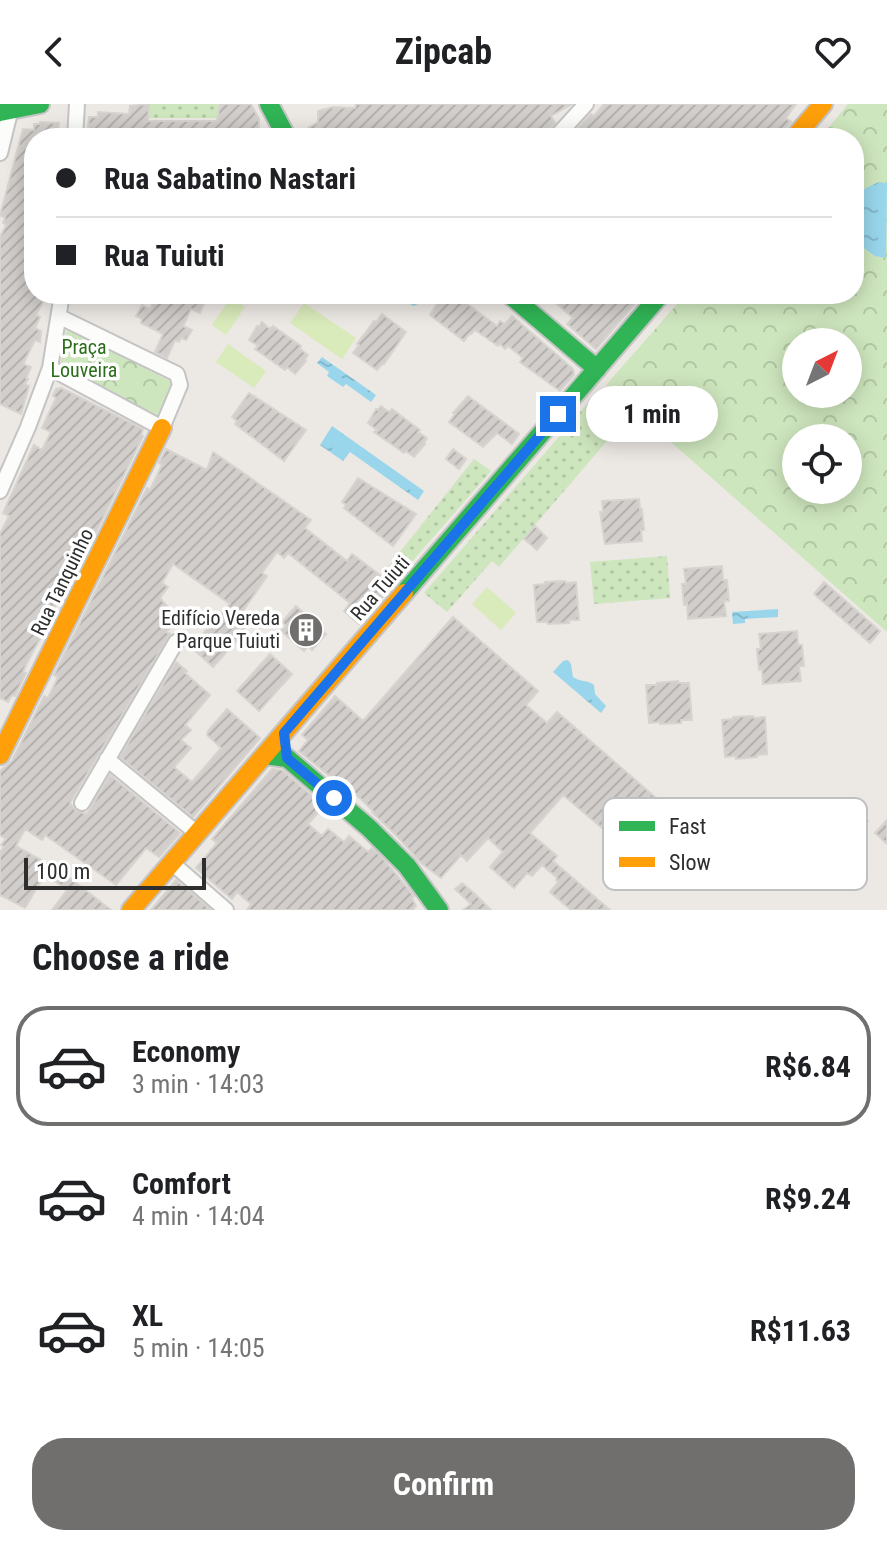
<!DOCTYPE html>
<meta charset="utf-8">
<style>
body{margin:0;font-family:"Roboto Condensed",sans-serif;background:#f6f6f6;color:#202124;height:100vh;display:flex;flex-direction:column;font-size:30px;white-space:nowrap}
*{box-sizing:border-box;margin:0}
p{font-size:26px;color:#757577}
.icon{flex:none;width:44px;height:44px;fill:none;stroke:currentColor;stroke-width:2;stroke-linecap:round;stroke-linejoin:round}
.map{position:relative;height:806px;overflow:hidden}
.details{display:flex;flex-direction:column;background:#fff;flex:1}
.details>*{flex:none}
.banner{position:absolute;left:24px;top:24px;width:840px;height:176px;border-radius:32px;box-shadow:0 4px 20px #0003;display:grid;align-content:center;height:176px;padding:0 32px;background:#fff}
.needle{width:52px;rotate:42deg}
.fabs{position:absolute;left:782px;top:224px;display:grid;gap:16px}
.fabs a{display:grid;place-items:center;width:80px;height:80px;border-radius:50%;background:#fff;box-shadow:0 4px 20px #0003;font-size:40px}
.scale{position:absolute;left:24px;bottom:20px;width:182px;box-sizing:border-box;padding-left:8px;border:4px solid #2e2e2e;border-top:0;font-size:22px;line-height:28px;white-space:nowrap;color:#2e2e2e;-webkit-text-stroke:6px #fff;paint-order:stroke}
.end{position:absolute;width:36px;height:36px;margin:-18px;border:10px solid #1a73e8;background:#fff;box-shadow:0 0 0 4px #fff}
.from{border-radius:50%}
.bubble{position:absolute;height:56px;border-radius:28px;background:#fff;box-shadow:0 4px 20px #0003;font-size:26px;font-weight:700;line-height:56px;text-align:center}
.banner b{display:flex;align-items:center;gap:28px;height:76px;font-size:30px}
.banner b+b{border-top:2px solid #e0e0e0}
.banner i{width:20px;height:20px;background:#202124}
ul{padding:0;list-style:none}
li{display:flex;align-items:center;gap:24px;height:120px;margin:0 16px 12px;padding:0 16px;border:4px solid transparent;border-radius:32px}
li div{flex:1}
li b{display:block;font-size:30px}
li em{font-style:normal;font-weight:700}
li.active{border-color:#706f6e}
li>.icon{width:72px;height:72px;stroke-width:1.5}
h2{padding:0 32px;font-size:36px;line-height:96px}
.primary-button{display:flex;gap:16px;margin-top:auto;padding:16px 32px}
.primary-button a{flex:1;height:92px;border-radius:32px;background:#706f6e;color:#fff;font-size:32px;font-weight:700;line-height:92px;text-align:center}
header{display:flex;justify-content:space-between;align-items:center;height:104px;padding:0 32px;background:#fff;font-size:36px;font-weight:700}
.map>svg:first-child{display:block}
</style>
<header><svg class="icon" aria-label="back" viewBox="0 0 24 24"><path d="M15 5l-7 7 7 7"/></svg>Zipcab<svg class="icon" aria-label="heart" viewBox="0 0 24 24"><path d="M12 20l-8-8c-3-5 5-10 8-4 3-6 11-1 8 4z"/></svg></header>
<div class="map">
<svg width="887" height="806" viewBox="0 0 887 806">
<defs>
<pattern id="park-crowns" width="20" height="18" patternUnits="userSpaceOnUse" patternTransform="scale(2)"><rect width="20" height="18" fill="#cee6be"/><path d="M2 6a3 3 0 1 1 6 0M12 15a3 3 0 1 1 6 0" fill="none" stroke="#b1c6a4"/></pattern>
<pattern id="garden-dots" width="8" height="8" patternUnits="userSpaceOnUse" patternTransform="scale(2)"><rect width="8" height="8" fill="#cee6be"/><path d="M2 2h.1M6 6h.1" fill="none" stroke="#b1c6a4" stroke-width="1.8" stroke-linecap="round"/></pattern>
<pattern id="water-ripples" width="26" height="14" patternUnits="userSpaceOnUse" patternTransform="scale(2)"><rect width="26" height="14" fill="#99d6ec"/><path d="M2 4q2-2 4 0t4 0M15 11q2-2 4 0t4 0" fill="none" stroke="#84b8cb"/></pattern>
<pattern id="building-hatch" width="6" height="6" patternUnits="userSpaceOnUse" patternTransform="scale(2)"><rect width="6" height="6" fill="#d1cecb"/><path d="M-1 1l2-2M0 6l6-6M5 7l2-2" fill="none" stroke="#b4b1af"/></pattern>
</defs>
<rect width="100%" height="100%" fill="#ece8e4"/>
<!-- park -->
<path fill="url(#park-crowns)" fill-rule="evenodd" d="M848,0H887V528L606,281L686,190H854V34H820ZM796,238H848V290H796ZM796,334H848V386H796Z
M68,226H71L170,277L172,279V285L158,313L156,314L60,262L66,228Z"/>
<!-- garden -->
<path fill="url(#garden-dots)" d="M149,0H220L217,14H148Z
M589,298L618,324L499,463L492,457L447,508L424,489Z
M474,355L491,367L395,477L384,468Z
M667,452L670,494L594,500L590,458Z"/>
<!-- pitch -->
<path fill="#d9eabb" d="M231,193L245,203L226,231L212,221Z
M304,199L356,234L342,255L290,219Z
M228,240L266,267L254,284L216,258Z
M487,483L516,509L501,526L472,500Z"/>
<!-- water -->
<path fill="url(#water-ripples)" d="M879,78L887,79L886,154L875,152L854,137V94L866,84Z
M394,190H429L421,194L418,200L414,202L406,198L385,196L386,191Z
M322,253L376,291L371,298L346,280L343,283L327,272L329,268L317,259Z
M332,322L424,387L418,396L350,348L343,357L320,341Z
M778,505V513L745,515V519L733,520L732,508Z
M568,556L571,560L573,573C580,578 588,576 594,581L595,590L606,602L601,609L553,568L563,557Z"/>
<!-- building -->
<path fill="url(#building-hatch)" stroke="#d7d4d0" stroke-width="2" d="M149,0L148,17H217L220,0H251L259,15V34H168L167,32L87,34L89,13H98V8L129,10L130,2Z
M356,0H572L551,12L555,19L547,28L545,34H302L309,28L308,24L318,18V7L333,3L355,4Z
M604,0H796L786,14L791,18L777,34H569L591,10L594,12Z
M40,18L59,19L58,34H34V190L41,193L40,196L43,198L36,211L40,213L35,224L41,227L40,238L35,236L23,260L31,263L26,274L28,275L25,280L29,282L21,310L0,300V133L6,121L3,119L5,114L0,111L23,25L34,26V20H40Z
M157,190H201L199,194L205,197L200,209L191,205L183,222L192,226L186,236L181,234L179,238L175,236L167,254L155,248L163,230L141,219L142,215L136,212L142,201L150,205Z
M443,190H454L497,222L500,217L505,220L512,212L573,265L574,271L560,287L520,258L523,254L508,242L505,245L500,240L498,242L475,226L471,230L470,229L464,237L430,211Z
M545,190H643L596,245L567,220L573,214Z
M382,210L406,228L384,260L383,259L377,266L353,249L359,241L357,240L374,217L376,218Z
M262,218L270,225L273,222L301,242L300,245L308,251L305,256L306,257L295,270L287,263L285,266L255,245L258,242L249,236L257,222L259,223Z
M61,284L143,325L141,331L143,332L86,449L80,446L73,461L74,466L66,475L71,478L65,491L62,490L55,503L47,518L51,520L44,532L42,531L29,555L23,568L26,569L15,592L12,591L8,598L0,594V430L9,412L3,409L34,341L42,346L51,328L42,324L56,294L53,292L56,285Z
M662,287L679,301L671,310L664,305L654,317L643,308Z
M249,289L306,326L284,357L235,320L237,317L232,313Z
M468,292L519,330L512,340L497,329L483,343L449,318L455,310L453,309Z
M381,302L389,308L392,305L420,326L418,328L427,334L424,339L425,340L414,353L406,347L404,349L374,328L377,326L368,319L376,305L378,306Z
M166,345L207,366L213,348L311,416L305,424L347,457L352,450L393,481L359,520L344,507L350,499L288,449L284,454L277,448L262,469L267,472L236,517L246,526L213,563L191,543L230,500L173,460L162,479L168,483L160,494L172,508L170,510L177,518L166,528L170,530L70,699L76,707L87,710L110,671L180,729L159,753L146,744L116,781L45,731L42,736L25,725L16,742L61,767L111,806H52L67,786L45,770L25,804L0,791V748L4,743L1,741L6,735L0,731V667L12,657L44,592L48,594L58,573L54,571L147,384L150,386L162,361L159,359Z
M453,345L466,355L459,365L446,355Z
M358,374L416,410L393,442L344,404L346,401L342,398Z
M639,395L640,405H642L644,426H641L642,437L605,440L600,408H603L602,397Z
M535,422L547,434L537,446L524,435Z
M722,462L723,476H727L729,497H724L726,512L688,515L687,500L684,501L682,480H686L684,465Z
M565,477L566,479L576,478L579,516H569V519L548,520L547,518H537L534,481L545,480V478Z
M824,478L880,527L870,539L814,490Z
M296,502L326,530L312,546L308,542L304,547L281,527L286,522L282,518Z
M453,513L538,587L526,601L547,619L557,608L677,712L634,761L604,736L609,730L563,691L530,729L557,752L553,757L610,806H571L550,788L558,778L556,776L557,774L542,761L532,772L527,769L514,784L490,763L503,748L488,734L467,757L461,751L441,774L421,759L398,733L372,708L373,707L361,695L345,681L343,683L299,647L308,636L302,631L335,592L363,617Z
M797,527L798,541H802L804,562H799L801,577L763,580L762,565L759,566L757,545H761L759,530Z
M270,550L292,570L259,607L237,587Z
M176,558L187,567L185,569L210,591L185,621L191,626L181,636L191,644L174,663L192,678L221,644L207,631L208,627L227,605L260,634L193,713L120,653Z
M678,577V579H689L692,616H681V619L660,620V618L649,619L646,581H657V579Z
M753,612L754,614L765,613L767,650L757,651V653L736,655V652L725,653L722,616L733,615V613Z
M272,665L282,666L324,702L308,720L322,732L328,725L344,738L349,732L368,748L372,744L380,751L414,792L412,794L416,802L412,806H247L251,800L237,788L232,795L196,764L217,739L212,735Z
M856,706L868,717L843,743L828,729L836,721L839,724Z
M887,716V740L875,729Z
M176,776L211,806H151Z
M462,779L475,790L491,806H463L471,800L455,785Z"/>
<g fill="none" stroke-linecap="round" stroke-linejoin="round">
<!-- street casing -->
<g stroke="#c5c4c5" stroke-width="18">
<path id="street" d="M75,34L77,0
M555,34L586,0
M0,49L12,0
M50,264L162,324L180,281L177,270L60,213
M0,387L28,323L50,264L62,190
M107,655L198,730
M82,699L176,538
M172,759L226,806"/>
</g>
<!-- fast casing -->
<g stroke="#c5c4c5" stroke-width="22">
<path id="fast" d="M269,0L287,34
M0,8L40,0
M509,190L597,265
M404,489L661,190
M265,651L287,654L369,724L407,762L439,806"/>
</g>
<!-- slow casing -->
<g stroke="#c5c4c5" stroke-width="22">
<path id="slow" d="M794,34L823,0
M0,651L162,324
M131,806L404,489"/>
</g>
<!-- street -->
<use href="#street" stroke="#fcfcfb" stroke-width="14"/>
<!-- fast -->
<use href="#fast" stroke="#30b455" stroke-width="18"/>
<!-- slow -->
<use href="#slow" stroke="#ff9f0a" stroke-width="18"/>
</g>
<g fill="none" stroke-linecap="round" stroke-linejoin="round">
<!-- route -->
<path stroke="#1a73e8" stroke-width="10" d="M334,694L287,654L284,629L558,310"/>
</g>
<!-- icons -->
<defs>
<g id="building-disc" transform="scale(1.8)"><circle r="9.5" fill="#706f6e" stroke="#fff"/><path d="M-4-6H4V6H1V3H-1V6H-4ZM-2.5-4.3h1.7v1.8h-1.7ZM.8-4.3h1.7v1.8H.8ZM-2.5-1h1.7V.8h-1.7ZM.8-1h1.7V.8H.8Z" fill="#fff"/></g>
</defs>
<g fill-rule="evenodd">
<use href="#building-disc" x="306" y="526"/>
</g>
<g text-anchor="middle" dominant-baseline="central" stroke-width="7" stroke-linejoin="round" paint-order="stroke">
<!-- park labels -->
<g font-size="20" fill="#2c6e1b" stroke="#fff">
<text x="84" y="243">Praça<tspan x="84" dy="23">Louveira</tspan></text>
</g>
<!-- street labels -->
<g font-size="20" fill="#2e2e2e" stroke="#fff">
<text transform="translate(62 478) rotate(-64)">Rua Tanquinho</text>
<text transform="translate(380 484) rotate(-49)">Rua Tuiuti</text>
</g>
<!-- poi labels -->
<g font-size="20" fill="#2e2e2e" stroke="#fff" text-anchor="end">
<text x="280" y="514">Edifício Vereda<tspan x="280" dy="23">Parque Tuiuti</tspan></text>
</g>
</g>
<!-- legend -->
<rect x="603" y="694" width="264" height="92" rx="12" fill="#fff" stroke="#c0c0c0" stroke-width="2"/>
<rect x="619" y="717" width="36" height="10" fill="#30b455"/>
<rect x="619" y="753" width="36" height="10" fill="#ff9f0a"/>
<g font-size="22" fill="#2e2e2e">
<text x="669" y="730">Fast</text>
<text x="669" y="766">Slow</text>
</g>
</svg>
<div class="fabs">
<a><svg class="needle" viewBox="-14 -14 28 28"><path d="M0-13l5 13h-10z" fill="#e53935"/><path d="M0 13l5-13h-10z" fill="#757577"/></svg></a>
<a><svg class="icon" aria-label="locate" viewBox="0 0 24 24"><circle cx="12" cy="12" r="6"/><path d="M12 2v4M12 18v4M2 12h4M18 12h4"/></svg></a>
</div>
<div class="scale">100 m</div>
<i class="end from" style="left:334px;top:694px"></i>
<i class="end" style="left:558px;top:310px"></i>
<div class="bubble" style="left:586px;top:282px;width:132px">1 min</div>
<div class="banner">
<b><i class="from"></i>Rua Sabatino Nastari</b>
<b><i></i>Rua Tuiuti</b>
</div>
</div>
<section class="details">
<h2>Choose a ride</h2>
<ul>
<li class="active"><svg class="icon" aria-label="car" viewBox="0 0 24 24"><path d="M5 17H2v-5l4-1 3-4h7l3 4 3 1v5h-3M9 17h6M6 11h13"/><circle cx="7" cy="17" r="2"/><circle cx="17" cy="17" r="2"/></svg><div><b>Economy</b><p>3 min · 14:03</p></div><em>R$6.84</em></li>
<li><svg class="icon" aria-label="car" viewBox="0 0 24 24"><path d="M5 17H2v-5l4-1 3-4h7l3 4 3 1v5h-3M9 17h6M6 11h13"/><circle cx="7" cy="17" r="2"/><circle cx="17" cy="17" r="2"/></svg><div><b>Comfort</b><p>4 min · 14:04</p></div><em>R$9.24</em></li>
<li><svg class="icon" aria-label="car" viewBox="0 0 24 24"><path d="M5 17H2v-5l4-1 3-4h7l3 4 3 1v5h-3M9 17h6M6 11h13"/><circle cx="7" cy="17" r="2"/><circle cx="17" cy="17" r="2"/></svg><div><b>XL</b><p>5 min · 14:05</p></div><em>R$11.63</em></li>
</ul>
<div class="primary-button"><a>Confirm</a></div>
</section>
